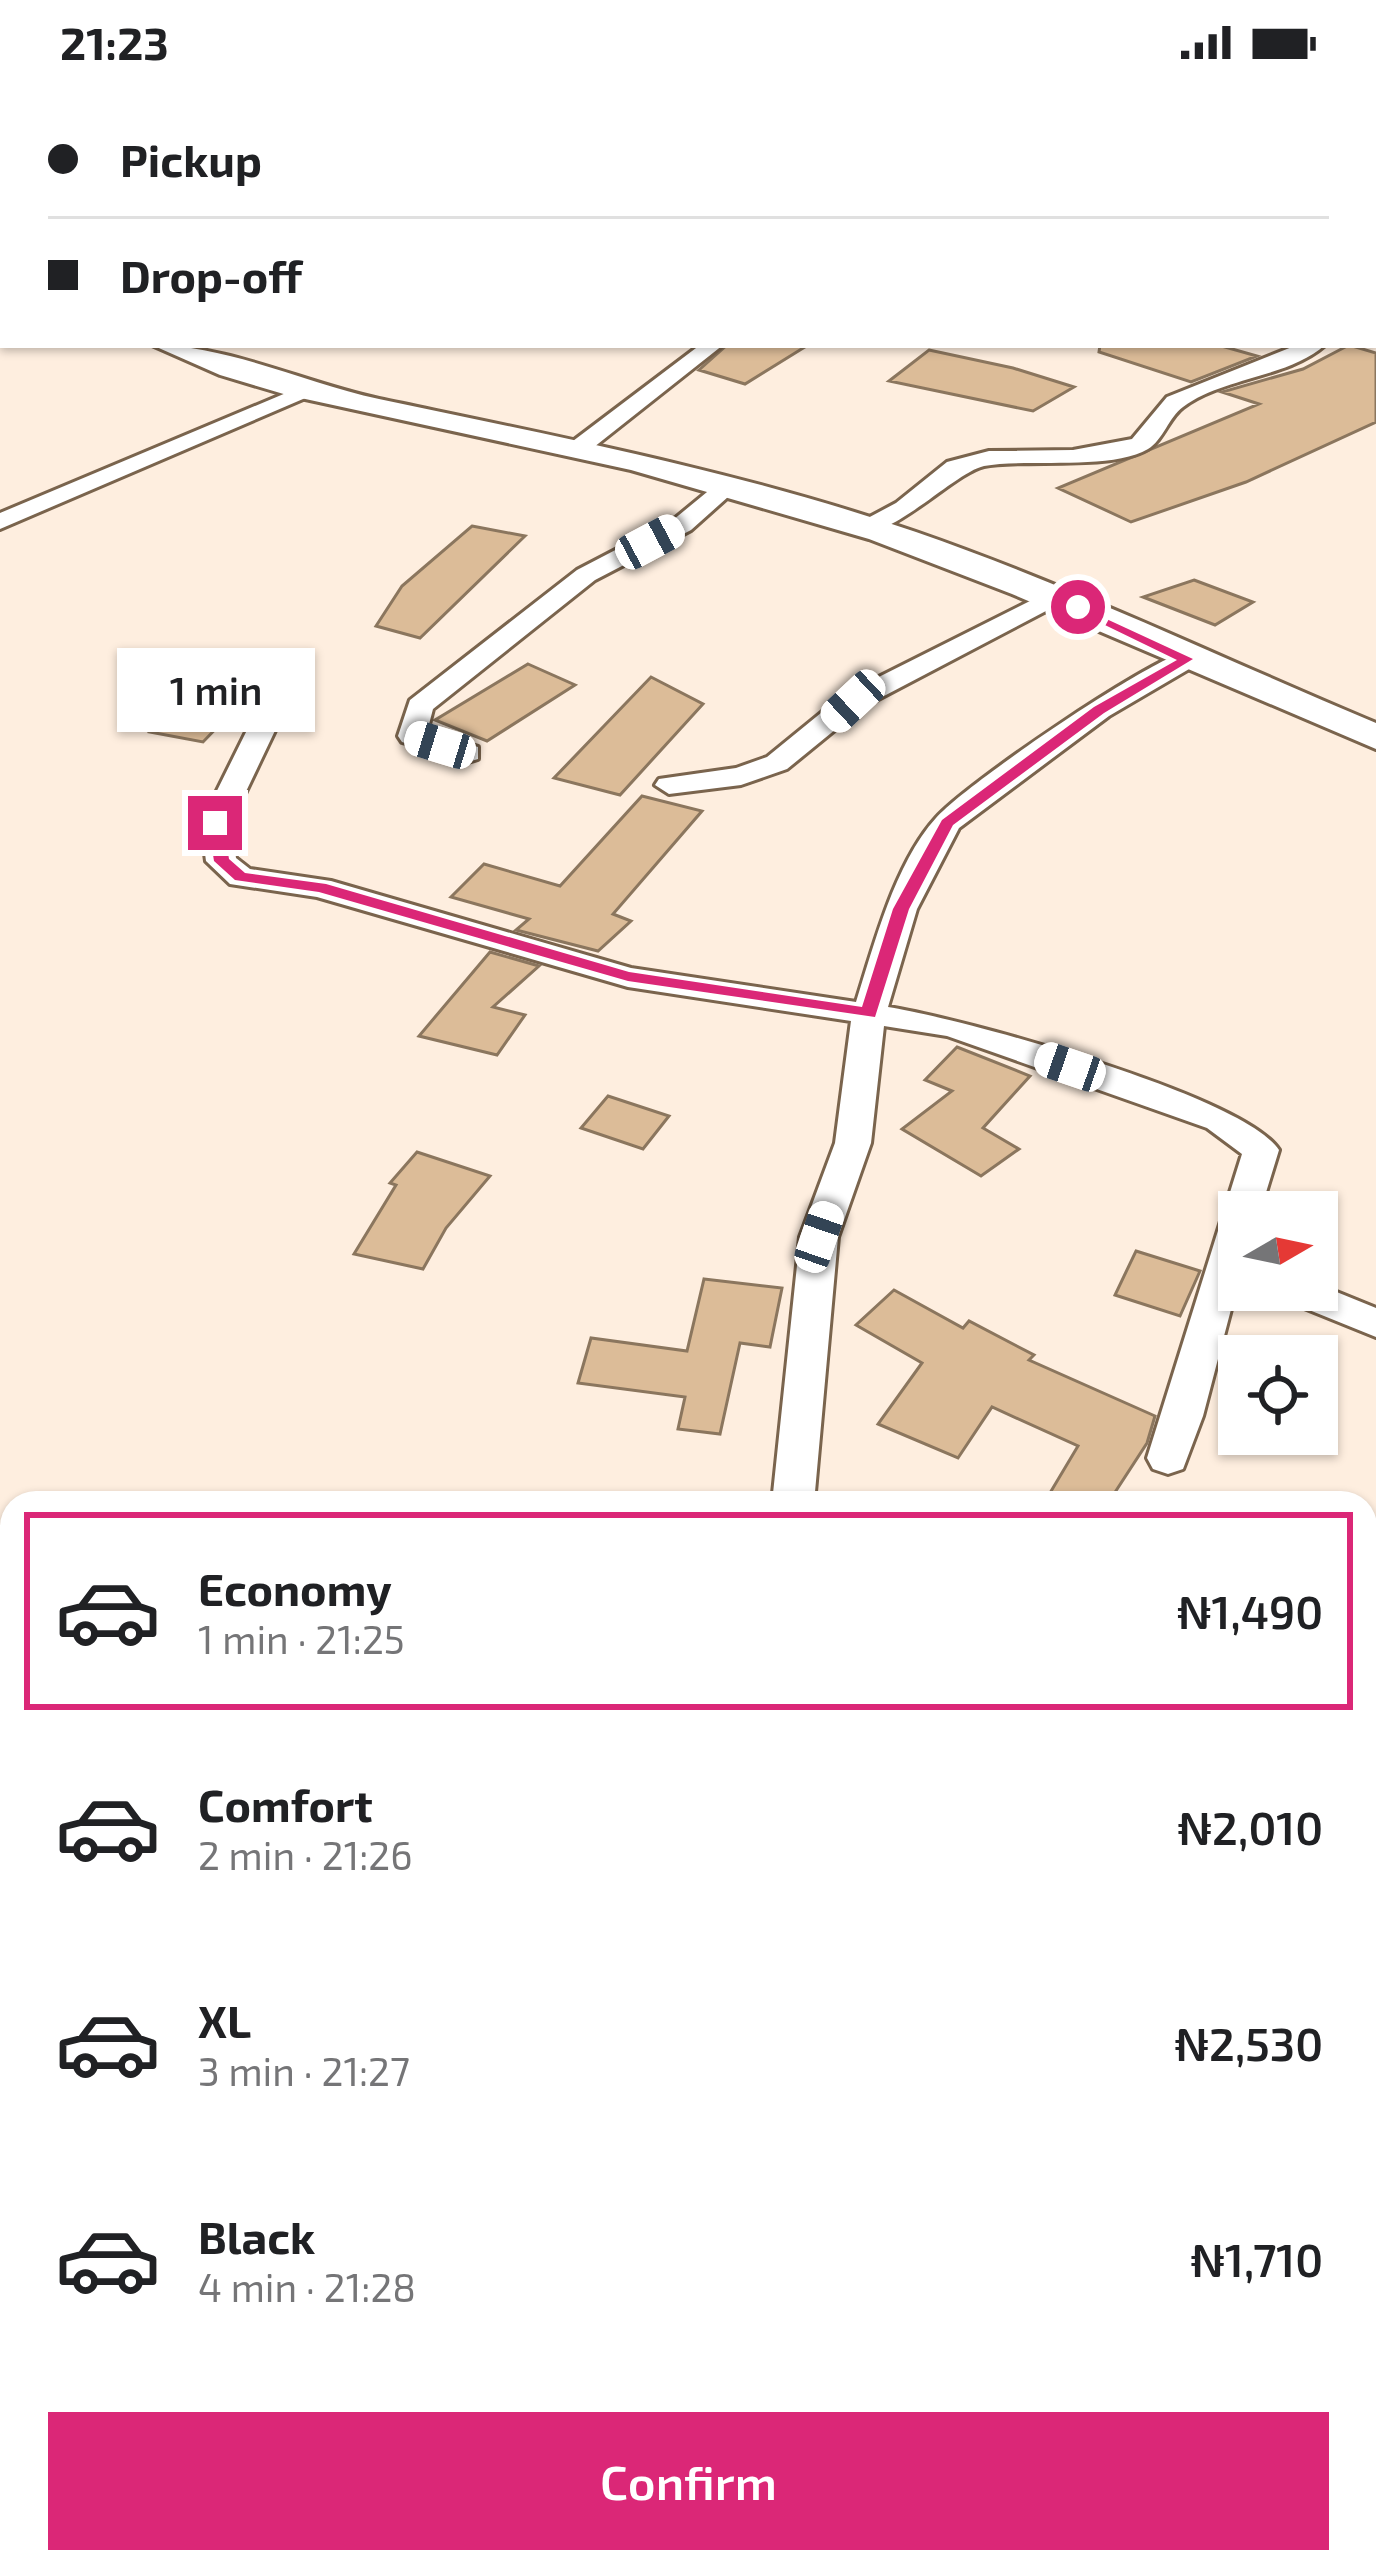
<!DOCTYPE html>
<meta charset="utf-8">
<style>
body{margin:0;font-family:"Exo 2",sans-serif;background:#f2f2f2;color:#202124;height:100vh;display:flex;flex-direction:column;font-size:45px;white-space:nowrap}
*{box-sizing:border-box;margin:0}
p{font-size:39px;color:#757577}
.icon{flex:none;width:66px;height:66px;fill:none;stroke:currentColor;stroke-width:2;stroke-linecap:round;stroke-linejoin:round}
.map{position:relative;flex:1;overflow:hidden}
.panel{position:absolute;left:0px;top:1407px;width:1377px;height:1083px;display:flex;flex-direction:column;background:#fff;border-radius:36px 36px 0 0;box-shadow:0 3px 9px #0004}
.panel>*{flex:none}
.hud{position:absolute;left:0px;top:0px;width:1377px;height:264px;box-shadow:0 3px 9px #0004;display:grid;align-content:center;height:264px;padding:0 48px;background:#fff}
.needle{width:78px;rotate:81deg}
.fabs{position:absolute;left:1218px;top:1107px;display:grid;gap:24px}
.fabs a{display:grid;place-items:center;width:120px;height:120px;border-radius:0px;background:#fff;box-shadow:0 3px 9px #0004;font-size:60px}
.end{position:absolute;width:54px;height:54px;margin:-27px;border:15px solid #db2777;background:#fff;box-shadow:0 0 0 6px #fff}
.from{border-radius:50%}
.bubble{position:absolute;height:84px;border-radius:0px;background:#fff;box-shadow:0 3px 9px #0004;font-size:39px;font-weight:600;line-height:84px;text-align:center}
.car{position:absolute;width:36px;height:72px;margin:-36px -18px;border-radius:15px;box-shadow:0 0 9px 3px #0007;background:linear-gradient(#fff 24%,#345 0 40%,#fff 0 76%,#345 0 86%,#fff 0)}
.hud b{display:flex;align-items:center;gap:42px;height:114px;font-size:45px}
.hud b+b{border-top:3px solid #e0e0e0}
.hud i{width:30px;height:30px;background:#202124}
ul{padding:21px 0 0;list-style:none}
li{display:flex;align-items:center;gap:36px;height:198px;margin:0 24px 18px;padding:0 24px;border:6px solid transparent;border-radius:0px}
li div{flex:1}
li b{display:block;font-size:45px}
li em{font-style:normal;font-weight:600}
li.current{border-color:#db2777}
li>.icon{width:108px;height:108px;stroke-width:1.5}
.primary-button{display:flex;gap:24px;margin-top:auto;padding:24px 48px}
.primary-button a{flex:1;height:138px;border-radius:0px;background:#db2777;color:#fff;font-size:48px;font-weight:600;line-height:138px;text-align:center}
.status{display:flex;justify-content:space-between;align-items:center;height:84px;padding:0 60px;background:#fff;direction:ltr}
.status svg{height:33px;fill:currentColor}
.map>svg:first-child{display:block}
</style>
<div class="status"><b>21:23</b><svg viewBox="0 0 49 12"><path d="M0 12V9h3v3zM5 12V6h3v6zM10 12V3h3v9zM15 12V0h3v12zM26 1h20v11H26zM47 4h2v5h-2z"/></svg></div>
<div class="map">
<svg width="1376" height="2488" viewBox="0 0 1376 2488">
<rect width="100%" height="100%" fill="#feeedf"/>
<g fill="none" stroke-linecap="round" stroke-linejoin="round">
<!-- stream -->
<path stroke="#afc8ee" stroke-width="6" d="M709,0L718,3"/>
</g>
<!-- building -->
<path fill="#dcbc98" stroke="#8b765e" stroke-width="3" d="M727,261H808L745,300L699,286Z
M1100,261H1218L1257,272L1191,298L1099,268Z
M1349,261L1376,269V338L1246,398L1131,438L1058,404L1259,320L1222,308L1303,285Z
M929,266L1013,284L1074,303L1033,327L889,297Z
M472,442L525,452L420,554L376,542L402,502Z
M1194,496L1253,518L1215,541L1143,513Z
M528,580L575,601L487,657L435,636Z
M651,593L703,620L620,711L554,694Z
M180,619L232,628L203,658L150,648Z
M642,712L702,727L613,830L631,837L598,867L516,846L529,835L451,813L484,780L560,802Z
M490,868L539,882L493,923L525,931L497,971L419,952Z
M957,963L1030,992L983,1044L1019,1065L981,1092L902,1045L952,1007L925,996Z
M608,1012L669,1032L643,1065L581,1044Z
M417,1068L490,1092L446,1144L423,1185L354,1170L396,1101L390,1099Z
M1136,1167L1200,1187L1180,1232L1115,1211Z
M704,1195L782,1204L770,1263L740,1259L720,1350L678,1345L685,1313L578,1299L591,1254L687,1267Z
M894,1206L963,1244L969,1237L1034,1271L1029,1276L1155,1332L1147,1359L1108,1419H1044L1078,1362L992,1323L958,1374L878,1340L922,1279L856,1241Z"/>
<g fill="none" stroke-linecap="round" stroke-linejoin="round">
<!-- street casing -->
<g stroke="#7a644d" stroke-width="6">
<path id="street" d="M1362,0H1376V7L1360,3Z
M1376,235V248H1374V235Z
M700,261H723L589,367H573V357Z
M1297,261H1325C1288,294 1223,293 1183,323C1169,333 1163,356 1148,365C1111,387 1025,374 984,382C952,389 879,469 851,443L896,419L947,378L989,367L1073,366L1132,355L1167,313Z
M305,301L324,306L0,445V429Z
M718,399L738,404L691,446L595,496L433,625L427,648L478,663V675L468,678L402,658L398,652L410,616L577,486L673,436Z
M1054,505L1063,508V518L863,623L787,685L741,701L669,710L655,701L659,695L736,684L767,673L843,611Z
M1187,567L1196,569V581L1109,632L959,744L917,825L888,923C959,934 1243,1011 1279,1066L1260,1128H1239V1206H1253L1234,1214L1203,1332L1183,1385L1168,1390L1153,1385L1147,1374L1242,1070L1207,1044L947,952L884,942L871,1059L838,1153L814,1419H772L800,1153L835,1059L851,937L628,903L317,813L230,800L206,777L201,739L253,634L267,626L281,634L231,739L236,774L250,785L331,797L631,884L856,918C874,861 895,779 936,734C966,700 1145,578 1187,567Z
M1317,1200L1376,1224V1253L1282,1215L1277,1206H1317Z
M1365,1697L1376,1699V1741L1365,1739Z
M1365,2471L1372,2488H1286L1282,2478H1365Z
M968,2478H1033L1029,2488H964Z"/>
</g>
<!-- secondary casing -->
<g stroke="#7a644d" stroke-width="6">
<path id="secondary" d="M0,104L3,105V123L0,122Z
M152,261C228,261 304,299 379,315C560,353 741,388 916,448C1072,502 1223,575 1376,639V665L1012,510L869,455L631,386L287,311L220,291Z"/>
</g>
<!-- street -->
<use href="#street" fill="#fff" fill-rule="evenodd"/>
<!-- secondary -->
<use href="#secondary" fill="#fff" fill-rule="evenodd"/>
</g>
<!-- route -->
<path fill="#db2777" d="M1074,520L1193,575L1104,629L953,741L909,825L875,933L628,897L319,808L235,796L214,777L208,739L215,734L223,739L229,775L245,789L326,800L629,888L862,923L893,825L942,736L1094,623L1177,576L1074,526Z"/>
</svg>
<div class="fabs">
<a><svg class="needle" viewBox="-14 -14 28 28"><path d="M0-13l5 13h-10z" fill="#e53935"/><path d="M0 13l5-13h-10z" fill="#757577"/></svg></a>
<a><svg class="icon" aria-label="locate" viewBox="0 0 24 24"><circle cx="12" cy="12" r="6"/><path d="M12 2v4M12 18v4M2 12h4M18 12h4"/></svg></a>
</div>
<i class="end from" style="left:1078px;top:523px"></i>
<i class="end" style="left:215px;top:739px"></i>
<div class="bubble" style="left:117px;top:564px;width:198px">1 min</div>
<i class="car" style="left:650px;top:458px;rotate:62deg"></i>
<i class="car" style="left:853px;top:617px;rotate:227deg"></i>
<i class="car" style="left:440px;top:661px;rotate:287deg"></i>
<i class="car" style="left:1070px;top:983px;rotate:289deg"></i>
<i class="car" style="left:819px;top:1153px;rotate:19deg"></i>
<div class="hud">
<b><i class="from"></i>Pickup</b>
<b><i></i>Drop-off</b>
</div>
<section class="panel">
<ul>
<li class="current"><svg class="icon" aria-label="car" viewBox="0 0 24 24"><path d="M5 17H2v-5l4-1 3-4h7l3 4 3 1v5h-3M9 17h6M6 11h13"/><circle cx="7" cy="17" r="2"/><circle cx="17" cy="17" r="2"/></svg><div><b>Economy</b><p>1 min · 21:25</p></div><em>₦1,490</em></li>
<li><svg class="icon" aria-label="car" viewBox="0 0 24 24"><path d="M5 17H2v-5l4-1 3-4h7l3 4 3 1v5h-3M9 17h6M6 11h13"/><circle cx="7" cy="17" r="2"/><circle cx="17" cy="17" r="2"/></svg><div><b>Comfort</b><p>2 min · 21:26</p></div><em>₦2,010</em></li>
<li><svg class="icon" aria-label="car" viewBox="0 0 24 24"><path d="M5 17H2v-5l4-1 3-4h7l3 4 3 1v5h-3M9 17h6M6 11h13"/><circle cx="7" cy="17" r="2"/><circle cx="17" cy="17" r="2"/></svg><div><b>XL</b><p>3 min · 21:27</p></div><em>₦2,530</em></li>
<li><svg class="icon" aria-label="car" viewBox="0 0 24 24"><path d="M5 17H2v-5l4-1 3-4h7l3 4 3 1v5h-3M9 17h6M6 11h13"/><circle cx="7" cy="17" r="2"/><circle cx="17" cy="17" r="2"/></svg><div><b>Black</b><p>4 min · 21:28</p></div><em>₦1,710</em></li>
</ul>
<div class="primary-button"><a>Confirm</a></div>
</section>
</div>
